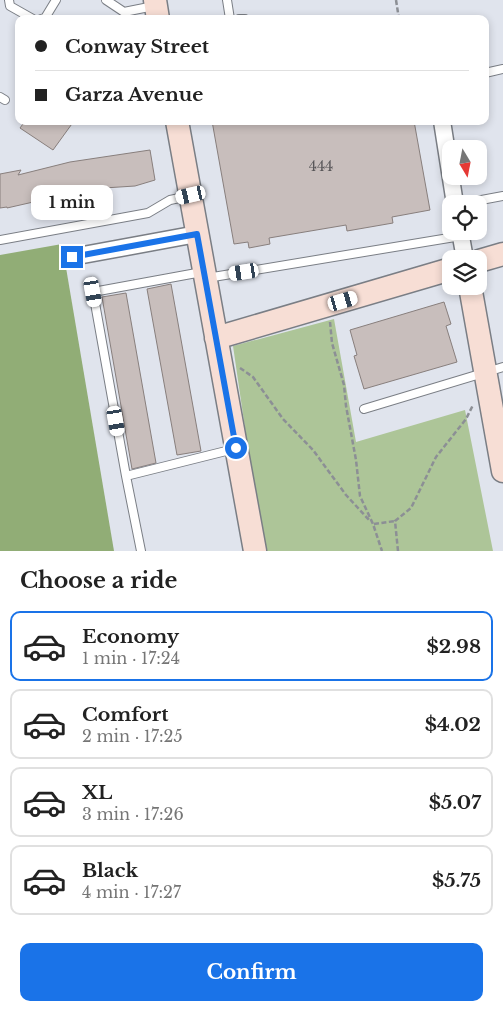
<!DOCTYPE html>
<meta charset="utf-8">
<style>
body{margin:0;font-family:"Libre Baskerville",serif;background:#f2f2f2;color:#222;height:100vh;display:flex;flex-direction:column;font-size:19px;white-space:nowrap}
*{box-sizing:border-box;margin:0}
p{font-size:16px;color:#767676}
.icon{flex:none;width:28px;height:28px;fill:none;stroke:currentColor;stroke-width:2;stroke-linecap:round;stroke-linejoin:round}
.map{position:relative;height:551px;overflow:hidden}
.drawer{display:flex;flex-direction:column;background:#fff;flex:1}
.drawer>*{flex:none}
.top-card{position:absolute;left:15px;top:15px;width:474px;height:110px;border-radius:10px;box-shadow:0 2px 8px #0003;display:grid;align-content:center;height:110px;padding:0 20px;background:#fff}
.needle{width:32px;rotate:170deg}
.buttons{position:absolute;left:442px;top:140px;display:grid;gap:10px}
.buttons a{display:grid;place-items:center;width:45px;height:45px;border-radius:10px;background:#fff;box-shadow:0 2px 8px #0003;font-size:25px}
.end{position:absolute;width:22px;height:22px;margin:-11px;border:6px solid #1a73e8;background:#fff;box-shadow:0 0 0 2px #fff}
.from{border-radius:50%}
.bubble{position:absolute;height:35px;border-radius:10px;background:#fff;box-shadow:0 2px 8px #0003;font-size:16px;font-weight:700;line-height:35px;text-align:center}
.car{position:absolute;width:15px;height:30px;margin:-15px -8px;border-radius:6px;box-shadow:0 0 4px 1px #0007;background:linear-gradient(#fff 24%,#345 0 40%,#fff 0 76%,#345 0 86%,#fff 0)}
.top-card b{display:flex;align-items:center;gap:18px;height:48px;font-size:19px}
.top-card b+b{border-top:1px solid #e0e0e0}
.top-card i{width:12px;height:12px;background:#222}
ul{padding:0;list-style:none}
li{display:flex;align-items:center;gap:15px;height:70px;margin:0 10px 8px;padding:0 10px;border:2px solid #e0e0e0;border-radius:10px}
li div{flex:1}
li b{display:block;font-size:19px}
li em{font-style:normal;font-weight:700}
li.on{border-color:#1a73e8}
li>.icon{width:45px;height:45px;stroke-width:1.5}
h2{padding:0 20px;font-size:22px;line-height:60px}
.button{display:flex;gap:10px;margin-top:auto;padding:10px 20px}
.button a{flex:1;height:58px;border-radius:10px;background:#1a73e8;color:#fff;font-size:20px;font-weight:700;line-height:58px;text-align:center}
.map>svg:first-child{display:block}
</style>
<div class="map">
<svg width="503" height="551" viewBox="0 0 503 551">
<rect width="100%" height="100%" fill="#e0e4ed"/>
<!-- green -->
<path fill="#adc598" d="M334,319L356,442L465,410L493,551H263L233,346Z"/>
<!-- forest -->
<path fill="#91ad76" d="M62,244L114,551H0V255Z"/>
<!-- building -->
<path fill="#c8bebc" stroke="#887f7d" d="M25,121H74L53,150L20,128Z
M212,121H414L430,210L392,217L393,223L347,231L346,225L269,238L270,244L249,248L248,242L234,244Z
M150,150L155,180L135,186L104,188V189L89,192V193L42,200L7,208V207L0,208V174L21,170L18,175L70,162Z
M171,284L201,451L177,455L147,289Z
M126,293L156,463L132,469L102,297Z
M444,302L451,324L446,326L457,362L364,389L354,356L357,355L350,330Z"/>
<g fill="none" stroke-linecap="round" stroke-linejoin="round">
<!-- lane casing -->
<g stroke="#7a7e85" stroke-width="10">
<path id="lane" d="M9,0L10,6L33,19
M106,0L124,12L154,6
M227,0L230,19
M41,19L45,18L56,0
M239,19H245
M485,73L503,69
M0,97L5,100
M460,204L503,196
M0,240L148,213L170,200L189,196
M207,278L461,236
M364,409L503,367
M126,476L93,292L202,272
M141,551L126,476L234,449"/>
</g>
<!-- street casing -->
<g stroke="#7a7e85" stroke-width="19">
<path id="street" d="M442,121L455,204
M460,231L465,259
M72,257L197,234"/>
</g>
<!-- secondary casing -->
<g stroke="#7a7e85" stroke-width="25">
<path id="secondary" d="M155,0L158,19
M177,121L255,551
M479,261L503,254
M470,286L503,471
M216,338L451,269"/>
</g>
<!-- path -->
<path stroke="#8c8f95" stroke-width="2.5" stroke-dasharray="5 2.5" stroke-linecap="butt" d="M396,0L399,19
M330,322L332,343L344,385L346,406L356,460L360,496L373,524L382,551
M240,368L253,377L283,419L313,450L346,495L370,521
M374,524L395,521
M398,551L395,521L411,508L436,457L466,419L473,405"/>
<!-- lane -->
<use href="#lane" stroke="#fff" stroke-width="8"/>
<!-- street -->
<use href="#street" stroke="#fff" stroke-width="16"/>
<!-- secondary -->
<use href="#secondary" stroke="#f7ded5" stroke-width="22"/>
</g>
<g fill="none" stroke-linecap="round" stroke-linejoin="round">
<!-- route -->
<path stroke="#1a73e8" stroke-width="6" d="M72,257L197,234L236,448"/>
</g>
<g text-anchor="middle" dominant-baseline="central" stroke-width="4" stroke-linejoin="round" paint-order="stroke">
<!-- number labels -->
<g font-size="14" fill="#585658">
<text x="321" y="166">444</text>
</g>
</g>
</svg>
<div class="buttons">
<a><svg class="needle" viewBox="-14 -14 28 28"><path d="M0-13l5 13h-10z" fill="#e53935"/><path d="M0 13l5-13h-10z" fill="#767676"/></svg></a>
<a><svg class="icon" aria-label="locate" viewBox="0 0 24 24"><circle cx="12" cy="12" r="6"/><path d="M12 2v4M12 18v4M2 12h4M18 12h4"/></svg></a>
<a><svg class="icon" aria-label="layers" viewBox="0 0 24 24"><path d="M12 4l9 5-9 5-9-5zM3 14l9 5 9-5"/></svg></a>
</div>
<i class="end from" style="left:236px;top:448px"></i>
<i class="end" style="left:72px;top:257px"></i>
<div class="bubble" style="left:31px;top:185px;width:82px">1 min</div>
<i class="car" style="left:191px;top:195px;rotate:257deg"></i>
<i class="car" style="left:244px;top:272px;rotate:261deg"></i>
<i class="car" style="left:93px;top:292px;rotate:170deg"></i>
<i class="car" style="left:343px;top:301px;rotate:74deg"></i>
<i class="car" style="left:116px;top:421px;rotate:170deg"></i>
<div class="top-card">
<b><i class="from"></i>Conway Street</b>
<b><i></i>Garza Avenue</b>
</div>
</div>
<section class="drawer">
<h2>Choose a ride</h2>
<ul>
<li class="on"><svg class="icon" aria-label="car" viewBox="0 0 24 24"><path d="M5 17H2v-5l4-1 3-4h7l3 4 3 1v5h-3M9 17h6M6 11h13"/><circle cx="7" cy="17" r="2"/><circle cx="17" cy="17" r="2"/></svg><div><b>Economy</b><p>1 min · 17:24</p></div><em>$2.98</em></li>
<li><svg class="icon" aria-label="car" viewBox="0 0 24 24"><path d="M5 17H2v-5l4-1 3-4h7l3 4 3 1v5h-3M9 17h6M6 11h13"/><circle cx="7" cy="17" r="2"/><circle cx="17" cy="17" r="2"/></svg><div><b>Comfort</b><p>2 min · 17:25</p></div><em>$4.02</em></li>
<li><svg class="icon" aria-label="car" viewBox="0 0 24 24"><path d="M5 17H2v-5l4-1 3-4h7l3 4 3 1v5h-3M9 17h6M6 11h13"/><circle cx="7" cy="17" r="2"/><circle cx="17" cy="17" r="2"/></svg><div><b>XL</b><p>3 min · 17:26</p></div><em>$5.07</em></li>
<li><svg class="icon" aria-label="car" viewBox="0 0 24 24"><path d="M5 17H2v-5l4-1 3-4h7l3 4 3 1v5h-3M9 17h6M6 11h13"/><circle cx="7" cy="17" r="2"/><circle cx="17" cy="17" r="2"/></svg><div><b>Black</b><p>4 min · 17:27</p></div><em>$5.75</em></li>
</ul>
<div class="button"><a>Confirm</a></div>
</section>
